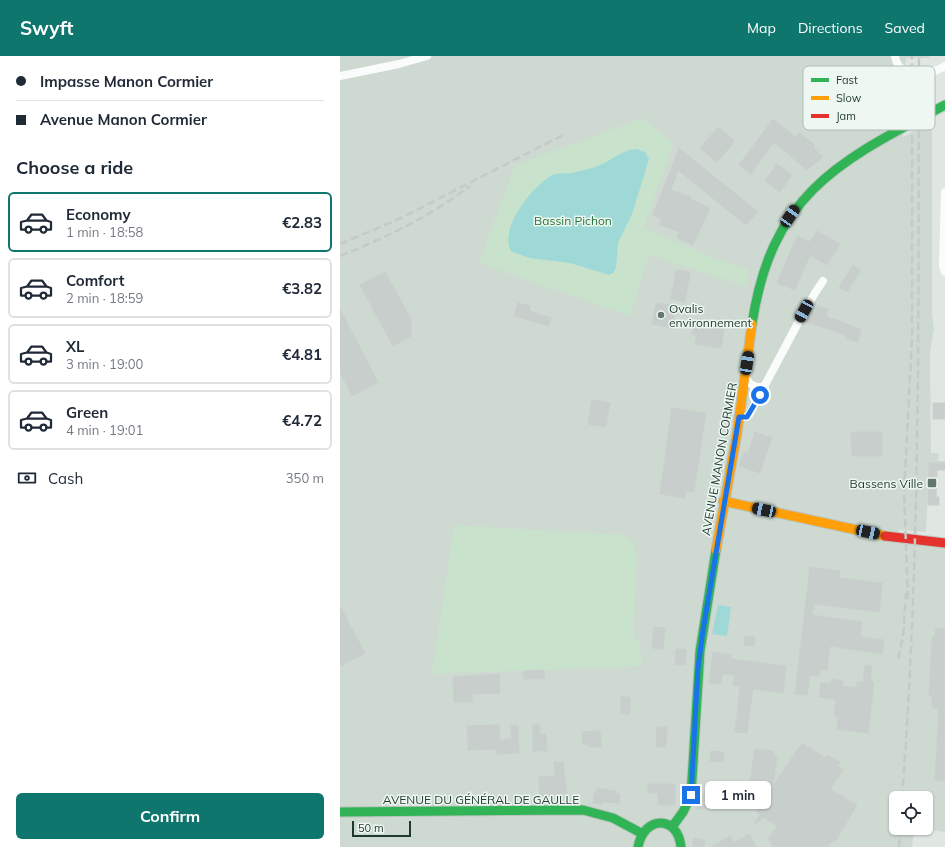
<!DOCTYPE html>
<meta charset="utf-8">
<style>
body{margin:0;font-family:Mulish,sans-serif;background:#f6f6f7;color:#1f2937;height:100vh;display:flex;flex-direction:column;font-size:15px;white-space:nowrap}
*{box-sizing:border-box;margin:0}
p{font-size:13px;color:#747a83}
.icon{flex:none;width:22px;height:22px;fill:none;stroke:currentColor;stroke-width:2;stroke-linecap:round;stroke-linejoin:round}
.map{position:relative;flex:1;overflow:hidden}
.details{display:flex;flex-direction:column;background:#fff;width:340px}
.details>*{flex:none}
.banner{display:grid;align-content:center;height:88px;padding:0 16px;background:#fff}
.buttons{position:absolute;left:549px;top:735px;display:grid;gap:8px}
.buttons a{display:grid;place-items:center;width:44px;height:44px;border-radius:6px;background:#fff;box-shadow:0 1px 3px #0004;font-size:20px}
.scale{position:absolute;left:12px;bottom:10px;width:59px;box-sizing:border-box;padding-left:4px;border:2px solid #1e3a2f;border-top:0;font-size:11px;line-height:14px;white-space:nowrap;color:#1e3a2f;-webkit-text-stroke:3px #eef7f1;paint-order:stroke}
.end{position:absolute;width:18px;height:18px;margin:-9px;border:5px solid #1a73e8;background:#fff;box-shadow:0 0 0 2px #fff}
.from{border-radius:50%}
.bubble{position:absolute;height:28px;border-radius:6px;background:#fff;box-shadow:0 1px 3px #0004;font-size:13px;font-weight:700;line-height:28px;text-align:center}
.car{position:absolute;width:12px;height:24px;margin:-12px -6px;border-radius:5px;box-shadow:0 0 3px 1px #0007;background:linear-gradient(#222 24%,#8ab4d8 0 40%,#222 0 76%,#8ab4d8 0 86%,#222 0)}
.banner b{display:flex;align-items:center;gap:14px;height:38px;font-size:15px}
.banner b+b{border-top:1px solid #e0e1e3}
.banner i{width:10px;height:10px;background:#1f2937}
ul{padding:0;list-style:none}
li{display:flex;align-items:center;gap:12px;height:60px;margin:0 8px 6px;padding:0 8px;border:2px solid #e0e1e3;border-radius:6px}
li div{flex:1}
li b{display:block;font-size:15px}
li em{font-style:normal;font-weight:700}
li.selected{border-color:#0f766e}
li>.icon{width:36px;height:36px;stroke-width:1.5}
h2{padding:0 16px;font-size:18px;line-height:48px}
.pay{display:flex;align-items:center;gap:10px;height:44px;padding:0 16px;font-size:15px}
.pay p{margin-inline-start:auto}
.action{display:flex;gap:8px;margin-top:auto;padding:8px 16px}
.action a{flex:1;height:46px;border-radius:6px;background:#0f766e;color:#fff;font-size:16px;font-weight:700;line-height:46px;text-align:center}
header{display:flex;align-items:center;gap:24px;box-sizing:border-box;height:56px;padding:0 20px;background:#0f766e;color:#fff}
header strong{font-size:19px}
nav{display:flex;gap:22px;margin-inline-start:auto;font-size:14px}
main{display:flex;flex:1;min-height:0}
.map>svg:first-child{display:block}
</style>
<header>
<strong>Swyft</strong>
<nav><a>Map</a><a>Directions</a><a>Saved</a></nav>
</header>
<main>
<section class="details">
<div class="banner">
<b><i class="from"></i>Impasse Manon Cormier</b>
<b><i></i>Avenue Manon Cormier</b>
</div>
<h2>Choose a ride</h2>
<ul>
<li class="selected"><svg class="icon" aria-label="car" viewBox="0 0 24 24"><path d="M5 17H2v-5l4-1 3-4h7l3 4 3 1v5h-3M9 17h6M6 11h13"/><circle cx="7" cy="17" r="2"/><circle cx="17" cy="17" r="2"/></svg><div><b>Economy</b><p>1 min · 18:58</p></div><em>€2.83</em></li>
<li><svg class="icon" aria-label="car" viewBox="0 0 24 24"><path d="M5 17H2v-5l4-1 3-4h7l3 4 3 1v5h-3M9 17h6M6 11h13"/><circle cx="7" cy="17" r="2"/><circle cx="17" cy="17" r="2"/></svg><div><b>Comfort</b><p>2 min · 18:59</p></div><em>€3.82</em></li>
<li><svg class="icon" aria-label="car" viewBox="0 0 24 24"><path d="M5 17H2v-5l4-1 3-4h7l3 4 3 1v5h-3M9 17h6M6 11h13"/><circle cx="7" cy="17" r="2"/><circle cx="17" cy="17" r="2"/></svg><div><b>XL</b><p>3 min · 19:00</p></div><em>€4.81</em></li>
<li><svg class="icon" aria-label="car" viewBox="0 0 24 24"><path d="M5 17H2v-5l4-1 3-4h7l3 4 3 1v5h-3M9 17h6M6 11h13"/><circle cx="7" cy="17" r="2"/><circle cx="17" cy="17" r="2"/></svg><div><b>Green</b><p>4 min · 19:01</p></div><em>€4.72</em></li>
</ul>
<div class="pay"><svg class="icon" aria-label="cash" viewBox="0 0 24 24"><path d="M3 7h18v10H3z"/><circle cx="12" cy="12" r="2"/></svg>Cash<p>350 m</p></div>
<div class="action"><a>Confirm</a></div>
</section>
<div class="map">
<svg width="605" height="791" viewBox="0 0 605 791">
<rect width="100%" height="100%" fill="#e0e7e3"/>
<!-- built -->
<path fill="#ced9d2" fill-rule="evenodd" d="M0,0H589V2H566L564,21H592V47L563,61V81L592,65V258L594,273L590,297L591,397H599L598,405H605V407H589L586,476L559,474V487L605,492V776L574,772L572,791H0ZM556,742H586V772H556Z"/>
<!-- green -->
<path fill="#c8e2cc" d="M303,62L333,88L304,172L374,202L409,214L406,230L309,199L290,260L139,207L175,109Z
M114,469L283,479C293,485 296,491 297,502L293,583L299,584L302,610L92,618Z"/>
<!-- water -->
<path fill="#9ed9d8" d="M296,93L305,96L309,103L292,158L278,187L276,212L273,217L269,219L230,207L189,202L171,195C158,172 195,126 215,118C220,117 226,118 231,117C241,115 251,113 260,109C273,104 281,94 296,93Z
M378,549L391,551L387,580L372,578Z"/>
<!-- building -->
<path fill="#c8cecb" stroke="#c9d0cc" d="M433,63L456,81L459,77L475,89L473,91L483,101L467,114L434,86L411,118L399,109Z
M378,71L395,85L377,106L360,92Z
M339,92L418,156L406,169L338,114L331,134L351,141L350,143L370,152L353,189L337,182L340,176L320,169L322,163L313,159Z
M437,108L452,119L440,136L425,125Z
M477,175L500,188L487,209L470,199L455,234L437,227L457,180L470,186Z
M513,209L521,214L507,236L499,231Z
M336,214L350,216L345,246L331,243Z
M45,216L71,263V280L53,290L20,229Z
M178,247L190,250L189,255L211,262L209,270L174,260Z
M316,247L336,250L332,272L312,268Z
M477,250L488,253L486,260L520,273L521,275L518,286L505,282L506,280L498,277V276L466,266L472,255L476,256Z
M0,253L38,326L12,340L0,316Z
M354,263L385,269L381,292L355,288L357,279L352,278Z
M252,344L270,347L266,371L248,368Z
M593,347H605V363H593Z
M332,352L366,357L354,436L346,435L345,442L320,438Z
M415,376L432,382L420,417L399,410L404,396L408,397Z
M511,376H542V400H512Z
M589,407H605V414H597L596,441H599V449H588Z
M470,511L500,515L499,522L542,527L539,556L474,548L472,559L522,566L520,581L544,584L542,598L490,590L487,614L480,613L479,620L470,619L467,639L455,638Z
M0,550L25,597L0,610Z
M314,571L325,572L323,593L312,592Z
M596,572L605,573V725L595,724L599,653L592,652V640H589L592,581H595Z
M405,580L415,581L414,590L404,589Z
M336,593L346,594L345,609L335,608Z
M373,596L391,599V603L446,610L443,637L413,633L407,677L395,676L400,631L393,629L395,619L382,618L381,628L369,627Z
M525,609L532,610L530,625L534,626L528,677L497,673L498,661L494,660L496,644L479,641L481,627L491,628L492,623L503,625V630L516,632L517,626L523,627Z
M204,614L205,623H184L183,615Z
M159,618L160,637L132,638V646H114L113,621Z
M281,641H290V658H281Z
M159,669L160,684L172,683L171,670H178L179,697L157,698V693L128,694L127,670Z
M193,669H200V678H206L207,695H193Z
M317,671H327L326,691H316Z
M253,675H260L261,691H249V688L243,689L242,676Z
M462,687L486,702L488,699L500,706L497,710L503,714L490,733L517,749L495,786L493,784L488,791H433L428,783L437,770L424,761L414,769L420,758L416,756L433,730L410,728L414,697L415,693L433,695V699L437,700L433,730Z
M371,695L384,696L383,706L370,705Z
M214,706H223L227,737L200,741L199,721L215,720Z
M308,728H335V749H318V737H308Z
M257,732L276,735V737L280,738V747L262,746V748L253,747L254,737H257Z
M362,738L369,739L365,753H357L358,741L361,742Z
M409,778L416,791H371L390,780L394,787Z
M354,782L365,784L364,791H352Z"/>
<g fill="none" stroke-linecap="round" stroke-linejoin="round">
<!-- fast casing -->
<g stroke="#bac4be" stroke-width="11">
<path id="fast" d="M412,268C432,137 498,106 605,49
M0,756L243,754L273,762L301,777
M332,771L343,756L351,739L360,595L376,494
M298,791C304,759 338,759 341,791"/>
</g>
<!-- slow casing -->
<g stroke="#bac4be" stroke-width="11">
<path id="slow" d="M383,445L545,480
M376,494L397,377L412,268"/>
</g>
<!-- jam casing -->
<g stroke="#bac4be" stroke-width="11">
<path id="jam" d="M545,480L605,487"/>
</g>
<!-- street -->
<path stroke="#fafbfb" stroke-width="8" d="M555,0C558,23 590,20 605,10
M0,20L59,8L87,0
M605,136L603,210L605,216
M405,321C410,329 415,333 425,330
M399,361H407L409,359L459,265L475,237L483,225"/>
<!-- fast -->
<use href="#fast" stroke="#30b455" stroke-width="9"/>
<!-- slow -->
<use href="#slow" stroke="#ff9f0a" stroke-width="9"/>
<!-- jam -->
<use href="#jam" stroke="#e5322d" stroke-width="9"/>
<!-- rail -->
<path stroke="#c5cac8" stroke-width="2.5" stroke-dasharray="8 4" stroke-linecap="butt" d="M0,188L57,164L225,78
M0,200C47,181 89,161 130,130
M568,543L564,437L572,283V0
M558,603L563,580L566,537
M562,742C581,495 578,247 579,0
M559,791L560,772"/>
</g>
<g fill="none" stroke-linecap="round" stroke-linejoin="round">
<!-- route -->
<path stroke="#1a73e8" stroke-width="5" d="M351,739L358,612L363,574L399,361H407L420,339"/>
</g>
<!-- markers -->
<g fill="#62776e" stroke="#eef7f1" stroke-width="1.5">
<circle cx="321" cy="259" r="4"/>
<rect x="587" y="422" width="10" height="10" rx="2"/>
</g>
<g text-anchor="middle" dominant-baseline="central" stroke-width="3" stroke-linejoin="round" paint-order="stroke">
<!-- park labels -->
<g font-size="12" fill="#277338" stroke="#eef7f1">
<text x="233" y="164">Bassin Pichon</text>
</g>
<!-- poi labels -->
<g font-size="12" fill="#1e3a2f" stroke="#eef7f1" text-anchor="start">
<text x="329" y="252">Ovalis<tspan x="329" dy="14">environnement</tspan></text>
<text x="583" y="427" text-anchor="end">Bassens Ville</text>
</g>
<!-- street labels -->
<g font-size="12" fill="#1e3a2f" stroke="#eef7f1">
<text transform="translate(379 403) rotate(-80)">AVENUE MANON CORMIER</text>
<text x="141" y="743">AVENUE DU GÉNÉRAL DE GAULLE</text>
</g>
</g>
<!-- legend -->
<rect x="463" y="10" width="132" height="64" rx="6" fill="#eef7f1" stroke="#b0beb7" stroke-width="1"/>
<rect x="471" y="22" width="18" height="4" fill="#30b455"/>
<rect x="471" y="40" width="18" height="4" fill="#ff9f0a"/>
<rect x="471" y="58" width="18" height="4" fill="#e5322d"/>
<g font-size="11" fill="#1e3a2f">
<text x="496" y="28">Fast</text>
<text x="496" y="46">Slow</text>
<text x="496" y="64">Jam</text>
</g>
</svg>
<div class="buttons">
<a><svg class="icon" aria-label="locate" viewBox="0 0 24 24"><circle cx="12" cy="12" r="6"/><path d="M12 2v4M12 18v4M2 12h4M18 12h4"/></svg></a>
</div>
<div class="scale">50 m</div>
<i class="end from" style="left:420px;top:339px"></i>
<i class="end" style="left:351px;top:739px"></i>
<div class="bubble" style="left:365px;top:725px;width:66px">1 min</div>
<i class="car" style="left:450px;top:160px;rotate:34deg"></i>
<i class="car" style="left:464px;top:255px;rotate:209deg"></i>
<i class="car" style="left:407px;top:307px;rotate:9deg"></i>
<i class="car" style="left:424px;top:454px;rotate:282deg"></i>
<i class="car" style="left:528px;top:476px;rotate:102deg"></i>
</div>
</main>
